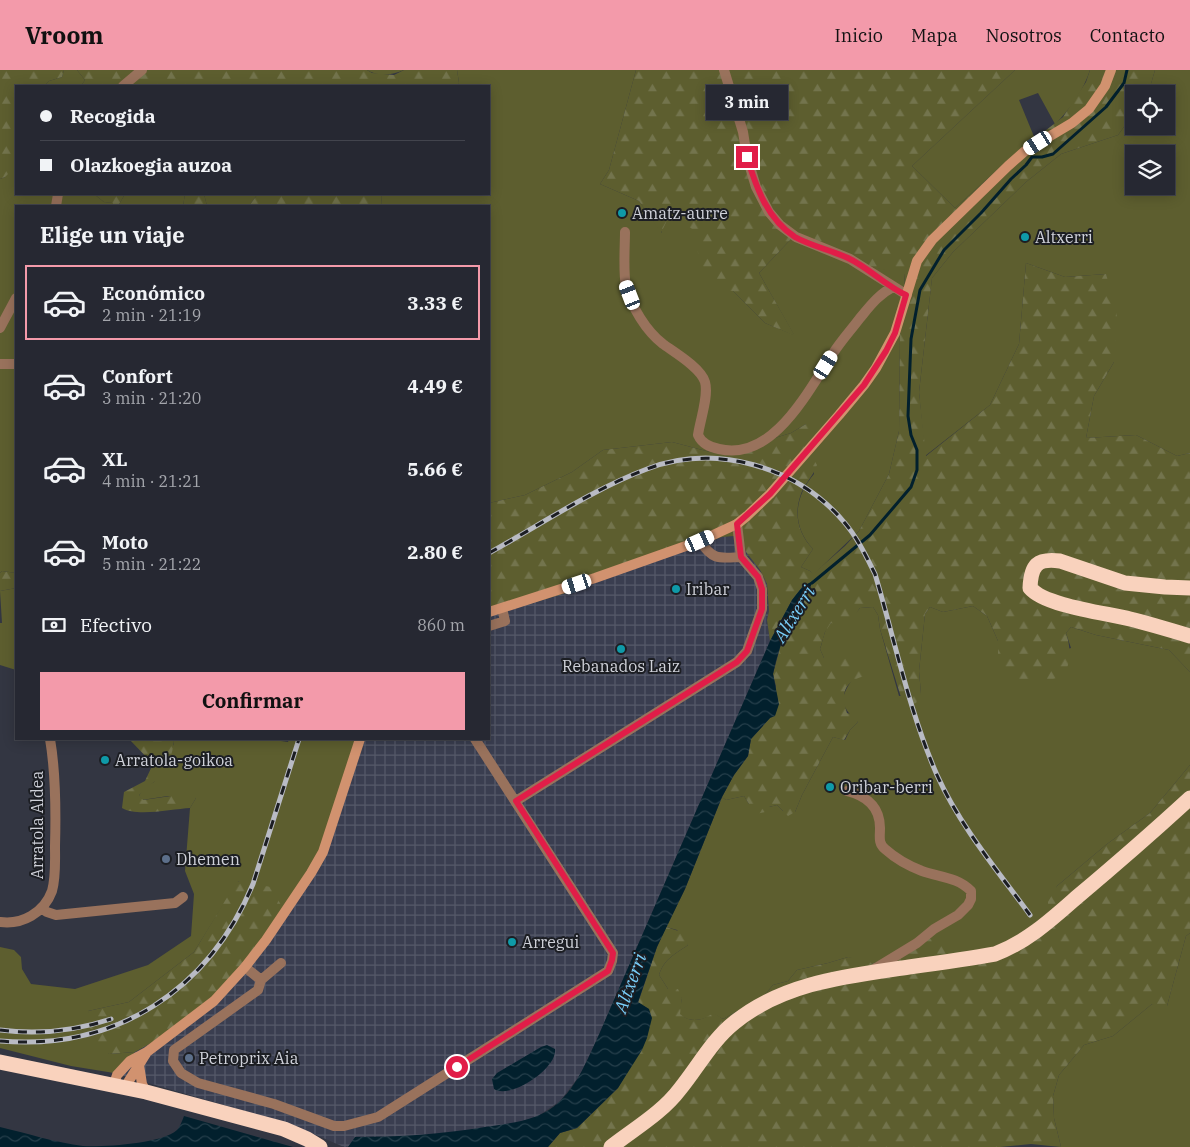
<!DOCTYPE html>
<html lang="es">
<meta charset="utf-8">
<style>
body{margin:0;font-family:"IBM Plex Serif",serif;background:#32343e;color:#f1f3f6;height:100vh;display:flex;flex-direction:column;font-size:19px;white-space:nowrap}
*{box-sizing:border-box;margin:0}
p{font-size:16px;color:#a4a6ac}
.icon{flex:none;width:28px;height:28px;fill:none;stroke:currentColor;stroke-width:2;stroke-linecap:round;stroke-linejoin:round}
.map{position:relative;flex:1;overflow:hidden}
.side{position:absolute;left:15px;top:135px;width:475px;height:535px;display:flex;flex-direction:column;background:#262832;border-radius:0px;box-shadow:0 2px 12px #0003,0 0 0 1px #42444d}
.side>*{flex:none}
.banner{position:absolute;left:15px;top:15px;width:475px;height:110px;border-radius:0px;box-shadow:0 2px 12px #0003,0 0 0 1px #42444d;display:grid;align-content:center;height:110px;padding:0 25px;background:#262832}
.fabs{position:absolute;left:1125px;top:15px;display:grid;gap:10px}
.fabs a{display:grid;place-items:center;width:50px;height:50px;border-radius:0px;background:#262832;box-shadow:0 2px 12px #0003,0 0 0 1px #42444d;font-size:25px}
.end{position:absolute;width:22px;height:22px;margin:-11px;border:6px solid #e11d48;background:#fff;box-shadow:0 0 0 2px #fff}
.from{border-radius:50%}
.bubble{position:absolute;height:35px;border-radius:0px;background:#262832;box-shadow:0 2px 12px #0003,0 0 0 1px #42444d;font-size:16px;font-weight:700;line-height:35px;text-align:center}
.car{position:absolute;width:15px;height:30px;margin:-15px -8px;border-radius:6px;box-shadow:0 0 4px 1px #0007;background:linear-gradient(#fff 24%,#345 0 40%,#fff 0 76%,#345 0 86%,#fff 0)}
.banner b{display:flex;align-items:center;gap:18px;height:48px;font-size:19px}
.banner b+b{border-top:1px solid #42444d}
.banner i{width:12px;height:12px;background:#f1f3f6}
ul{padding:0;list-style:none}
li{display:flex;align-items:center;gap:15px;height:75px;margin:0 10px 8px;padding:0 15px;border:2px solid transparent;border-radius:0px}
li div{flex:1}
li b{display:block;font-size:19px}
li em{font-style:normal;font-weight:700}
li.active{border-color:#f39aaa}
li>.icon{width:45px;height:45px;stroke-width:1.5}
h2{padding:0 25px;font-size:22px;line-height:60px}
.pay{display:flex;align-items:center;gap:12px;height:55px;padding:0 25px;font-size:19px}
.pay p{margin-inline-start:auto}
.action{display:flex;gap:10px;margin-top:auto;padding:10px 25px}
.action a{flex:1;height:58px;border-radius:0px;background:#f39aaa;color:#111;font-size:20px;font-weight:700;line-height:58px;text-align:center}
header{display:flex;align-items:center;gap:30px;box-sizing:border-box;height:70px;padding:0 25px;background:#f39aaa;color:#111}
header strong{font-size:24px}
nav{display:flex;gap:28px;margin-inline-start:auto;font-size:18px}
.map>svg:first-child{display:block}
</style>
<header>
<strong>Vroom</strong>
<nav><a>Inicio</a><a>Mapa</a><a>Nosotros</a><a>Contacto</a></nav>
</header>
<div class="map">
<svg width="1190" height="1077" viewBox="0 0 1190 1077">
<defs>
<pattern id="industrial-grid" width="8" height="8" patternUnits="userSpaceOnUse" patternTransform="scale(1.25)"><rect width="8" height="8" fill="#3a3e50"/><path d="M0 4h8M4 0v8" fill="none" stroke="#555969"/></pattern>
<pattern id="forest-firs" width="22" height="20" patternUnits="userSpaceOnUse" patternTransform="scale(1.25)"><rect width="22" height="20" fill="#5d5e2f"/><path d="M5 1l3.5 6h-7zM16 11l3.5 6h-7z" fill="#73744d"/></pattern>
<pattern id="water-waves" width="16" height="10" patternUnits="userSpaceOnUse" patternTransform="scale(1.25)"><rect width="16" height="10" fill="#02202d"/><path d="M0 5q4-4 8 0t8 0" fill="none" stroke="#263f4b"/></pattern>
</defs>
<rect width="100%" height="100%" fill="#333642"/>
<!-- industrial -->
<path fill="url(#industrial-grid)" d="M734,466L743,471L746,482L760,500L767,514L769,541L767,550L770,571L597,969L580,1005L560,1031L538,1046L520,1052L448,1064L411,1067H357L348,1077H344L293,1055L114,1003L135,982L207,942L322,794L365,669H489V546L722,467Z"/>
<!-- green -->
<path fill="#5d5e2f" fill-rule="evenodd" d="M64,0H77L85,10L81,16H44L49,11L62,7Z
M367,0H404C393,5 378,7 367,0Z
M457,0H636L609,100L600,114L639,131L662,163L647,36L733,221L765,253L794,265L759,203L792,168L850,193L905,203L900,265L899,361L889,404L859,461L813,505L810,501L801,497L813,479C791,456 794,427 814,404L806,354L791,363L765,371L742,384L710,382L672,372L603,380L572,402L525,425L489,433V136H382L381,124H489V16H458L459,13Z
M1015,0H1090C1084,19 1070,40 1055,54L1038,23L1019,30L1035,69L1015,84L955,138L912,96Z
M1155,0H1190V383L1177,386L1136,365L1086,368L1094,326L1114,292L1106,204L1065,207L1026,193L1019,274L990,335L925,386L919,322L932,208L953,182L1026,112L1061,84L1118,65L1134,43V56H1166V24H1148ZM1134,84H1166V116H1134Z
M16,53V124H94L104,132L114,133L112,136H16V503L2,501L0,503V109L5,107Z
M125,124H185L183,136H118Z
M204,124H263L257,125L249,136H207Z
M16,518V600L0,595V553H2L0,521Z
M973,536L987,546L998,571V598L1071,578L1066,563L1071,557L1096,565L1169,580L1190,602V695L1150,743L1107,774L1057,816L1048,843L1007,875L959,886L899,883L872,894L848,887L828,893L797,900L788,911L773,915L763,927L723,949L714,944C702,950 691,954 679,944L682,928L668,919L659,905C664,889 675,884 688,875L677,860L666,857L685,819L722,727L726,730L744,726L749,734L769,737L777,735L783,741L795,742L802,725L833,667L845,670L850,660L858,652C840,637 839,627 853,609L824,588L820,579C823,571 824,558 831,553C843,545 849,552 860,538L873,537L878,545L880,559L899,626L921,624L919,601L925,544L930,537L943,542Z
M174,669H274V670L288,672L289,669H365L322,794L287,846L238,811L194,882L129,932L88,941L109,984L135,982L114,1003L71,996L0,978V877L14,880L21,887L22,899L31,914L75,919L148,895L191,866L194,824L185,801L190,738L196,728L168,726L142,730L139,725L145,717L154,712L174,674Z
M1190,863V1077H1061L1054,1048L1053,1026L1059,1005L1084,975L1113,966L1152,934L1167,936L1186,866Z"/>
<!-- forest -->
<path fill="url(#forest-firs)" d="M0,0H64L62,7L49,11L44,16H16V53L10,102L5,107L0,109Z
M77,0H367L372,3L394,5L404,0H457L459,13L458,16H81L85,10Z
M636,0H1015L912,96L955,138L1015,84L1063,47L1086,12L1090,0H1155L1148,24H1134V43L1118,65L1061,84L1026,112L953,182L932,208L919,322L926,386L990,335L1019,274L1026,193L1065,207L1106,204L1117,243L1114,292L1094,326L1086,368L1136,365L1177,386L1190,383V602L1169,580L1096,565L1071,557L1066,563C1071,578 1071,591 1064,606C1032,615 1026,618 998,598V571L987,546L973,536L943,542L930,537L925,544L919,601L921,624L916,633L904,637L880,559L878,545L873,537L860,538L854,546L841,555L831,553L825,562L820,579L824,588H857L865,596L864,606C843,612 841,624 847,643L854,645L858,652L850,660L844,670L833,667L802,725L795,742L788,746L777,735L769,737L765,742L751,745L749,734L744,726L726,730L722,727L734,705L748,686L751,669L770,648L776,616L773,604L781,574L793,549L800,540L804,528L811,518L803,516L792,530L770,571L767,550L769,541L767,514L760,500L746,482L743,471L734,466L722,467L566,523L489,546V433L525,425L572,402L603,380L672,372L710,382L742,384L765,371L791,363L806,354H818L819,359L810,383L817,395C813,407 803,415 800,427C794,446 799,465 813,479L801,497L810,501L813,504L845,476L859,461L889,404L899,361L900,265L905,204L850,193L792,168L759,203L795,266L765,253L733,221L712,220L697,180L698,163L670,144L661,163L639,131L600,114L609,100Z
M94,124H125L118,136H112L113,133L104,132Z
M185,124H204L207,136H183Z
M263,124H381L382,136H249L257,125Z
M2,501L16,503V518L0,521V503Z
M129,669H174C174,683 165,703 154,712C149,716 144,719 139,725L143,730L192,723L196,728L190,738C173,739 136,747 122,738L124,722L145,711L153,694Z
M1190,695V863L1186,866L1167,936L1160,939L1152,934L1113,966L1084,975L1059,1005L1053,1026L1054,1048L1061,1077L1031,1074L1000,1077H548L560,1063L577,1058L618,1018L629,999L649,939L638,933L657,877L666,857L685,863L688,875C675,884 664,889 659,905L668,919H678L682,928L680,944C691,954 702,950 714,943L723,949L763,927L773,915L788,911L797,900L828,893L848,887L867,889L872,894L929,868L945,876L959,886L1007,875L1048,843V831L1057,816L1107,774L1150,743Z
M237,811L271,817L287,846L242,907L207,942L135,982L109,984L92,972L88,941L129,932L194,882Z"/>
<!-- water -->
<path fill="url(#water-waves)" d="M813,511L800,540L788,558L781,574L776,591L773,604L779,634L775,646L770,648L751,669L748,686L734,705L722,727L685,819L657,877L638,932L649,939L652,948L647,968L642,980L618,1018L577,1058L560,1063L548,1077H348L355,1067C400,1067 442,1064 485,1057C512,1053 540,1051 560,1031C578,1014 587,990 597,969L770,571L792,530L803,516Z
M547,975L555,979C558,998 510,1030 494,1019L492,1009L497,1003L541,977Z
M184,1046L293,1077H0V1057C26,1063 57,1073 83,1076C103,1077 162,1074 177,1060C180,1057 182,1051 184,1046Z"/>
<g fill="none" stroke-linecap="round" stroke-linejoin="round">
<!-- stream -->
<path stroke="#02202d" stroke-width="3" d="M812,513L870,465L911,417L917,400V380L911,365L908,346L911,269L920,220L944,180L981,143L1011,109L1026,95L1032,87H1042L1053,84L1106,37L1124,13L1127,0"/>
<!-- street -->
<path stroke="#99725c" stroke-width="10" d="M724,0L743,62L747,87L756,117L769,142L780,155L796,167L850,189L907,225
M123,16L142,0
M56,136L58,124
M625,162C625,175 623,203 626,216C631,236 646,261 663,274C674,282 701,298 705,312C709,326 700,350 698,365C702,374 710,377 719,379C773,392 808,321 832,285C840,272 851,260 860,248C870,236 879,224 893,217
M0,258L16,228
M0,294H16
M700,471C713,491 720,488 741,487
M489,556L505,551L502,538
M847,721C866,726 880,736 880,758C880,767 878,773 885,779C895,788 909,796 922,801C939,807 958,807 971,821V829L968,835L958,845L934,859L917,873L871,901
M516,731L737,592L747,581L762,539V519L758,507L741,487L737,454
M41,838L47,842L56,845L175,833L183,827
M0,852C22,855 44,843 52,821C56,807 55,791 55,776C56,740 56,704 50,669
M245,897L261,910L258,920L174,980L173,991L181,1003L198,1013L274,1034L334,1056H344L378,1047L608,901L612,891L613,883L475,669
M261,910L281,893"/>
<!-- secondary -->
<path stroke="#d1926f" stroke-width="10" d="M489,542L595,508L700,471L737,454L747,446L770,424L839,345L864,315L876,298L895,263L917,191L932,170L1008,96L1025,81L1072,53L1089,39L1105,16L1111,0
M139,995L142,1014L146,1022
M114,1014L117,1005L130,991L147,982L214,931L245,897L266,870L311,803L323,782L360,669
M125,1017L147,982"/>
<!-- highway -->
<path stroke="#f9d2bd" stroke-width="15" d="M1190,518L1165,517L1125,513L1060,491C1037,488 1031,495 1030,518C1045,536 1106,543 1130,549C1150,554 1170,560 1190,566
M0,992L146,1022L284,1059L307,1069L320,1077
M611,1077C634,1059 662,1043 680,1019C698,997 712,970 735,952C785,912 848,906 909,897C938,893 967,889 995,884C1027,872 1052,849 1077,827C1115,795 1153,762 1190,728"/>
<!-- rail casing -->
<g stroke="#b9bbc4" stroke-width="5">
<path id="rail" d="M489,483C540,455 593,419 647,399C715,373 797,396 844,452C857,467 866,486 875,504C895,571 909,641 937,705C960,756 997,800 1030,845
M0,960C38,965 75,961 111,949
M0,971C116,981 209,920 253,814L299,669"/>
</g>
<!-- rail -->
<use href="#rail" stroke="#1c1e23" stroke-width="3" stroke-dasharray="9" stroke-linecap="butt"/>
</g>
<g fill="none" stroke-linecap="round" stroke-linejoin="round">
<!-- route -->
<path stroke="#e11d48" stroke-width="6" d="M457,997L608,901L612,890L613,883L516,731L737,592L747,581L762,539V519L758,507L741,487L737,454L770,424L864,315L886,281L895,263L906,225C886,216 869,198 848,188C831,180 811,176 795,167C767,149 756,117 747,87"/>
</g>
<!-- markers -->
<g fill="#0f9aa8" stroke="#1c1e23" stroke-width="2">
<circle cx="622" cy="143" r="5"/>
<circle cx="1025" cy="167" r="5"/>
<circle cx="676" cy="519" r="5"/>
<circle cx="621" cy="579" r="5"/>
<circle cx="105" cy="690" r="5"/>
<circle cx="830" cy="717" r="5"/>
<circle cx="512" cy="872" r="5"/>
</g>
<g fill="#5c6f8a" stroke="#1c1e23" stroke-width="2">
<circle cx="166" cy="789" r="5"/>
<circle cx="189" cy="988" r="5"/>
</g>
<g text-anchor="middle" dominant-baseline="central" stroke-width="4" stroke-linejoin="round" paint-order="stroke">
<!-- poi labels -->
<g font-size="16" fill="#cfd1d9" stroke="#1c1e23" text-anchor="start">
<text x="632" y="143">Amatz-aurre</text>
<text x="1035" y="167">Altxerri</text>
<text x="686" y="519">Iribar</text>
<text x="621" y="596" text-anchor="middle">Rebanados Laiz</text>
<text x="115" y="690">Arratola-goikoa</text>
<text x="840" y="717">Oribar-berri</text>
<text x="176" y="789">Dhemen</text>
<text x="522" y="872">Arregui</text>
<text x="199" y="988">Petroprix Aia</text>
</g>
<!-- street labels -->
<g font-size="16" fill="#cfd1d9" stroke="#1c1e23">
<text transform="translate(37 755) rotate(-90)">Arratola Aldea</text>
</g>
<!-- water labels -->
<g font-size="18" font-style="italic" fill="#78cdf8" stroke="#1c1e23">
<text transform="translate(794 544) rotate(-58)">Altxerri</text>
<text transform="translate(630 913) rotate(-70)">Altxerri</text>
</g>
</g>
</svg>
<div class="fabs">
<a><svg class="icon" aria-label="locate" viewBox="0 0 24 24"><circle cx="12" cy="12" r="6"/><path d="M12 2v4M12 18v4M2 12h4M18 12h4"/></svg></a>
<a><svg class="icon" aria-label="layers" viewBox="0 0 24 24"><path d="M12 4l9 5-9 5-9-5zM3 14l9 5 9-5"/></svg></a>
</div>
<i class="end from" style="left:457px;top:997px"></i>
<i class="end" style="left:747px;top:87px"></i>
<div class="bubble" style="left:706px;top:15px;width:82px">3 min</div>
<i class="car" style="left:1038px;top:73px;rotate:238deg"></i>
<i class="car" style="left:630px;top:225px;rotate:339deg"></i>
<i class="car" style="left:826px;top:295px;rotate:32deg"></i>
<i class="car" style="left:700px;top:471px;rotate:66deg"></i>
<i class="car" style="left:577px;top:514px;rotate:252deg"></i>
<div class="banner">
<b><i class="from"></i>Recogida</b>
<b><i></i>Olazkoegia auzoa</b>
</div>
<section class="side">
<h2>Elige un viaje</h2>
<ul>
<li class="active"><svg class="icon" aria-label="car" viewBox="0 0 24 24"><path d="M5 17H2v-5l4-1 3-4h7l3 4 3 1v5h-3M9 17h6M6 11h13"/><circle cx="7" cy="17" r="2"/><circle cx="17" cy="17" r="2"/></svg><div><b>Económico</b><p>2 min · 21:19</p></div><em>3.33 €</em></li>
<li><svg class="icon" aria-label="car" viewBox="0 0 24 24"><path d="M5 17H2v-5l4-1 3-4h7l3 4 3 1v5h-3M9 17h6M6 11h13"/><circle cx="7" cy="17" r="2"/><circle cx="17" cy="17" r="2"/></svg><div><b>Confort</b><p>3 min · 21:20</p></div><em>4.49 €</em></li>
<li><svg class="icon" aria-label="car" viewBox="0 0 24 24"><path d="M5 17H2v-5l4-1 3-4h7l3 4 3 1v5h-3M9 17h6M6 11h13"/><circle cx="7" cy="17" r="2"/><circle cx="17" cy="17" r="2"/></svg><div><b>XL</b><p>4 min · 21:21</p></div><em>5.66 €</em></li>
<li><svg class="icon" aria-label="car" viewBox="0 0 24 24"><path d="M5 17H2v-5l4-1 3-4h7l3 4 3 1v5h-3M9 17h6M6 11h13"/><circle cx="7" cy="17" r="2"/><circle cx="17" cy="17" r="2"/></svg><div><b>Moto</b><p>5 min · 21:22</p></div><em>2.80 €</em></li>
</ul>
<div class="pay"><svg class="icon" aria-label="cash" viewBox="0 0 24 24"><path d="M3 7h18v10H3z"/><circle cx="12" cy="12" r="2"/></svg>Efectivo<p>860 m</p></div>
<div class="action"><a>Confirmar</a></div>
</section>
</div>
